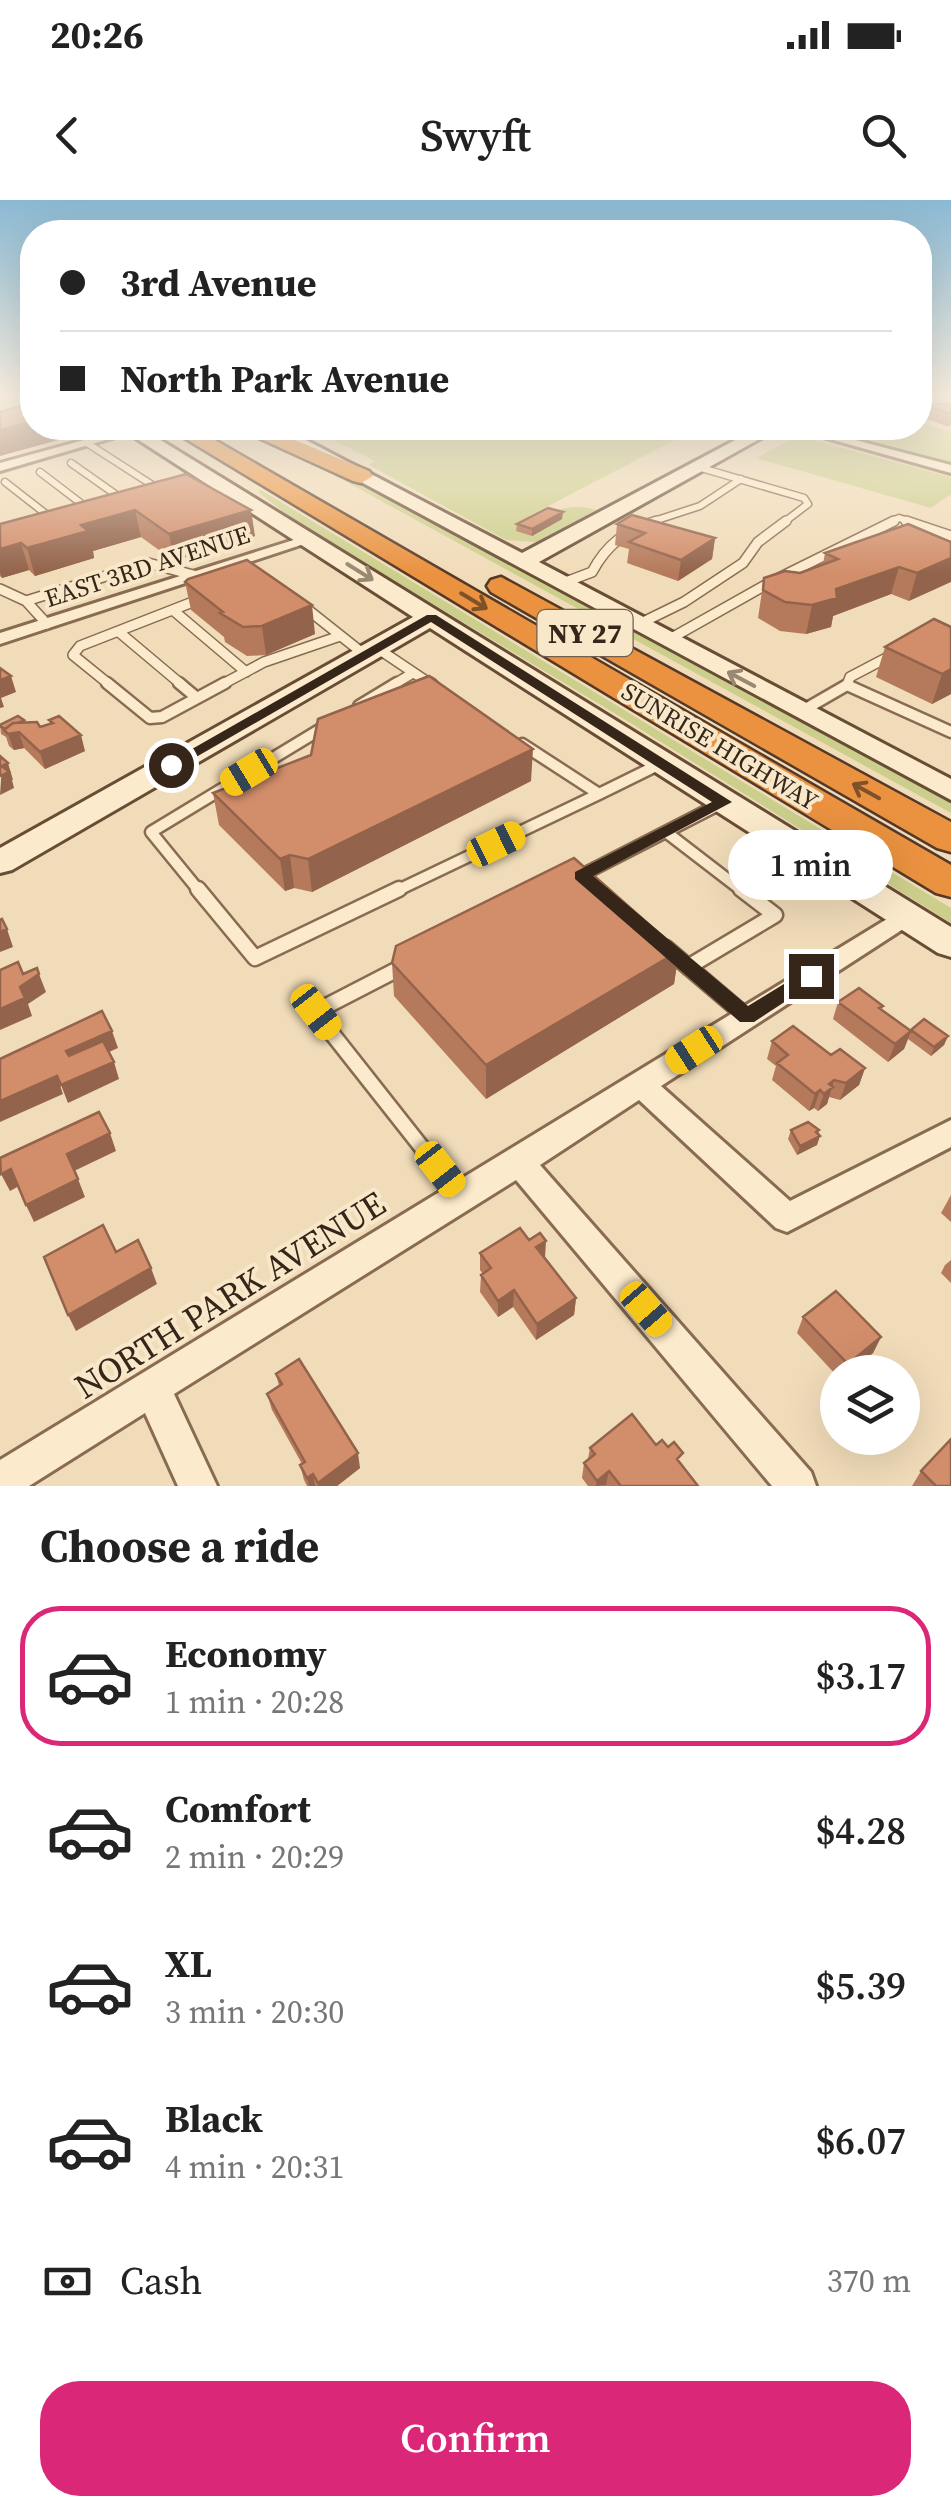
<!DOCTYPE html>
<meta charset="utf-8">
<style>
body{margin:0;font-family:"Source Serif 4",serif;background:#f6f6f6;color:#222;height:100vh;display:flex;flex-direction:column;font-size:38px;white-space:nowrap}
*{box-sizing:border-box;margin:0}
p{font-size:32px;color:#767676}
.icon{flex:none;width:55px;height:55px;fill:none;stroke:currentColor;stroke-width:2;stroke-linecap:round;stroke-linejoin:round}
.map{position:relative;height:1286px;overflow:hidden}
.sheet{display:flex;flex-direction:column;background:#fff;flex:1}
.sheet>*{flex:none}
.top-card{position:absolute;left:20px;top:20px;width:912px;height:220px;border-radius:40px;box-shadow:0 10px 40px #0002;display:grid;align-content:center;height:220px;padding:0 40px;background:#fff}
.tools{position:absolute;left:820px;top:1155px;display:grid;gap:20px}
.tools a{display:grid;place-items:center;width:100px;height:100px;border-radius:50%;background:#fff;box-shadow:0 10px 40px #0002;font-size:50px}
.end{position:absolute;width:45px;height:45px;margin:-22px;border:12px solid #362519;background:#fff;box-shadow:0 0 0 5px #fff}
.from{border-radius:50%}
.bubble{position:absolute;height:70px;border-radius:35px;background:#fff;box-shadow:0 10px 40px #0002;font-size:32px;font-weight:600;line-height:70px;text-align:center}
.car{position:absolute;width:30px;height:60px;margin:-30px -15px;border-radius:12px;box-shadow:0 0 8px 2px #0007;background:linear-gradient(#f5c518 24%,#345 0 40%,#f5c518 0 76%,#345 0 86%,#f5c518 0)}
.top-card b{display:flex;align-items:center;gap:35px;height:95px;font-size:38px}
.top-card b+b{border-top:2px solid #e0e0e0}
.top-card i{width:25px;height:25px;background:#222}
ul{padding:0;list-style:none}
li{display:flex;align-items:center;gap:30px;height:140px;margin:0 20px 15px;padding:0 20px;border:5px solid transparent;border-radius:40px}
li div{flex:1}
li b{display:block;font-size:38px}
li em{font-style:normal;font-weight:600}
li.active{border-color:#db2777}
li>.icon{width:90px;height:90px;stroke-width:1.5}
h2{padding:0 40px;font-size:45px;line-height:120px}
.pay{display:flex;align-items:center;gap:25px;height:110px;padding:0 40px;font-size:38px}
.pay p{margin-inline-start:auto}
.primary-button{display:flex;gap:20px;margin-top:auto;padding:20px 40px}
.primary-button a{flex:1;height:115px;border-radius:40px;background:#db2777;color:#fff;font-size:40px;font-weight:600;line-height:115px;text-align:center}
.status{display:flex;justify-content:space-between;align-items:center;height:70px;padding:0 50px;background:#fff;direction:ltr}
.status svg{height:28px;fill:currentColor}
header{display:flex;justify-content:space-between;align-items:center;height:130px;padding:0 40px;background:#fff;font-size:45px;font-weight:600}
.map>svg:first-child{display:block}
</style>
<div class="status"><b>20:26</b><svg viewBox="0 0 49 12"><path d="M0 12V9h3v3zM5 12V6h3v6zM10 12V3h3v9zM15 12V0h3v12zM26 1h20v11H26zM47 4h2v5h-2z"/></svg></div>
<header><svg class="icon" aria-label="back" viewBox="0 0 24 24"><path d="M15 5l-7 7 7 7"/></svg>Swyft<svg class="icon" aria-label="search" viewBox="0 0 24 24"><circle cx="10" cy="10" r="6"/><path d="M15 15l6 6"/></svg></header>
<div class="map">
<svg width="951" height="1286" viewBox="0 0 951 1286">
<rect width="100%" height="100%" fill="#f1dcb9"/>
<!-- green -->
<path fill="#cccf8c" d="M920,223L951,231V262L817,228H920Z
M310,228H698L529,316L537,320C554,309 576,303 596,310L536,342L506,340L369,265L375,261Z
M798,236L951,277V294L931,308L756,258Z
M315,261L951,601V613L310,262Z
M261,290L951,708V723L624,519L295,321L258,292Z"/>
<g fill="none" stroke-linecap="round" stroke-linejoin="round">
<!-- lane-far4 casing -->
<g stroke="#886b52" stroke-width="9">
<path id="lane-far4" d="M87,243L160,290
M71,263L125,301
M698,267L804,298L808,304L783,323
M40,272L91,311
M5,282L55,321
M648,323L700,306L741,279
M889,323L899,318L914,323"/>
</g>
<!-- lane-far3 casing -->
<g stroke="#886b52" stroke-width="12">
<path id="lane-far3" d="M906,321L951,336
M563,383L592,372C607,344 626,330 657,321
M0,389L26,401L148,363L197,376
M26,401L47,424
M302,405L365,455
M174,411L246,472
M639,424L684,402L743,363L758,342L786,321
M119,432L182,485
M668,440L771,382L894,321
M377,448L432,485
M110,485L73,455L80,446L203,398
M221,485L264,462L340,436
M393,485L413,473
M847,485L850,477L892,455"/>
</g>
<!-- lane-far2 casing -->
<g stroke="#886b52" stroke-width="15">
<path id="lane-far2" d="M107,483L150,518L162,517L225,483
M179,483L197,498
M429,483L432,485
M359,506L397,483
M802,511L847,485L951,532
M599,594L662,563
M666,632L744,692
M576,678L724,602
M200,692L151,632L326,526
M394,692L599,594L522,544"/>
</g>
<!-- lane-far1 casing -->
<g stroke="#886b52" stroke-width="19">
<path id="lane-far1" d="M198,689L255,758L399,689
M666,748L747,817
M404,766L315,812L427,954
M688,767L775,715L741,689"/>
</g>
<!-- lane casing -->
<g stroke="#886b52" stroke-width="22">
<path id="lane" d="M425,951L459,994"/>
</g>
<!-- street casing -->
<g stroke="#886b52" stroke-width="6">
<path id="street" d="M128,228L139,230L0,271V263Z
M791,228H809L951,265V273Z
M303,337L316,340L0,444V433Z
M905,708L914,710L917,716L914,722L661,886L790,1001L951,920V947L787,1032L776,1028L639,900L540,965L811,1272L816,1286H772L516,980L174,1194L217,1286H178L145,1213L29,1286H0V1260Z"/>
</g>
<!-- secondary casing -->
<g stroke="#694c36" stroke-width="6">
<path id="secondary" d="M120,228H141L951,727V757L938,753L430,428L12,670L0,673V648L413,417Z
M261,228H283L522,353L758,228H779L539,362L951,579V600Z"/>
</g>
<!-- highway casing -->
<g stroke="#553928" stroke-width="5">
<path id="highway" d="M168,228H194L951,665V697L936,693Z
M237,228H266L369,271L373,276L361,283L353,281Z
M501,377L951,622V652L937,648L491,392L487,386L491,380Z"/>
</g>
<!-- lane-far4 -->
<use href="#lane-far4" stroke="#fceacc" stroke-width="6"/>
<!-- lane-far3 -->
<use href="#lane-far3" stroke="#fceacc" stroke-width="9"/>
<!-- lane-far2 -->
<use href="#lane-far2" stroke="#fceacc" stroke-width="10"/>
<!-- lane-far1 -->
<use href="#lane-far1" stroke="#fceacc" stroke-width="14"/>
<!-- lane -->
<use href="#lane" stroke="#fceacc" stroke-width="18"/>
<!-- street -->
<use href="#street" fill="#fceacc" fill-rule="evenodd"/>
<!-- secondary -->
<use href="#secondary" fill="#fceacc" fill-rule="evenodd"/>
<!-- highway -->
<use href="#highway" fill="#ea9240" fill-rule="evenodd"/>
</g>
<!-- wall -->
<path fill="#b57a5c" d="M923,204H951V225L948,227L920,216Z
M186,274L255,336L174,361L141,337L93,351L94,358L35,376L29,370L2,378L0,376V324Z
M562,319L532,336L516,331L517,324Z
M617,324L715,338L712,359L678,381L627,363L629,349L615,345Z
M951,342L909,401L891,394L833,416L831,427L806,434L780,431L758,418L764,378L800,373L823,364L825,353Z
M185,382L315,434L266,455L247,456L225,442L224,437L191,410Z
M951,427V494L932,504L876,477L885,447Z
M24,520L25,523L40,527L50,524L49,520L85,551L45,569L24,548L14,550L9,546L6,537L1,534L0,525Z
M311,555L531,581L312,692L294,688L285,691L219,625L213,593Z
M679,751L674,784L486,899L394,796L392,763Z
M838,802L883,806L882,810L910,831L948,836L944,845L931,856L908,839L904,849L888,862L833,819Z
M772,841L831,855L865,868L859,885L840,900L829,897L827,904L818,911L814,908L809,911L772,880L776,866L767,859Z
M791,930H819L817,945L797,955L788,939Z
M951,995V1022L941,1013Z
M480,1053L545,1057L576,1098L574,1115L536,1140L513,1107L498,1117L480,1092L481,1075L483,1074L480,1070Z
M951,1060V1083L941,1073L945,1065Z
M803,1117L881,1137L873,1153L849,1172H838V1177L797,1133Z
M276,1174L360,1268L337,1286H307L304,1280L300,1265L302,1264L272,1210L267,1194L279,1186Z
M656,1245L680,1263L698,1286H588L582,1278L584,1263L588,1259L590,1248Z
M921,1271L951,1286H912Z"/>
<!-- shaded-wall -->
<path fill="#93634b" d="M32,222V228H60L62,239L0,256V230Z
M725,228H739V232L724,234Z
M135,310L141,337L93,351L94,358L35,376L27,348L81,325Z
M251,310L255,336L174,361L169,334Z
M563,312L562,319L532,336V329Z
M715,338L712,359L678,381L681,360Z
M21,343L29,370L2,378L0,372V349Z
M951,358V382L909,401L917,373Z
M899,367L891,394L833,416L831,427L806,434L812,405L836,389Z
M312,405L315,434L266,455L262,426Z
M951,469V494L932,504L942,474Z
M11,476L16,492L1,498L4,507L0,508V480Z
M24,520L27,528L19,532L24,548L14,550L8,534L5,532Z
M81,535L85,551L45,569L40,552Z
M533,549L531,581L312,692L308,659Z
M8,563L13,580H12L14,588L0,595L2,566Z
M290,655L294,688L285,691L280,659Z
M7,729L13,747L0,752V732Z
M679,751L674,784L486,899V865Z
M39,774L46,792L28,804L32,816L0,830V809L20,787Z
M112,831L118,848L73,868L66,851Z
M911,831L904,849L888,862L895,844Z
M948,836L944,845L931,856L934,847Z
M114,862L119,879L68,903L61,885Z
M865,868L859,885L840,900L846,883Z
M57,876L63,894L0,922V901Z
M834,880L827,904L818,911L824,894L829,884Z
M820,890L814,908L809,911L815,894Z
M819,930L817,938L820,936L817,945L797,955L800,946Z
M110,933L116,951L74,971L67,954Z
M11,969L19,986L10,991L1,974Z
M78,979L85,997L34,1022L26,1005Z
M546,1041L545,1058L536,1047Z
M151,1068L157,1084L76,1131L68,1115Z
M514,1090L513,1107L498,1117V1101Z
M576,1098L574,1115L536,1140L537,1124Z
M881,1137L873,1153L849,1172H844L848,1164Z
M358,1253L360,1268L337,1286H318V1283Z
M609,1271L606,1285L596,1286L597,1281Z
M313,1274L315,1286H309L307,1278Z"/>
<!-- building -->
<path fill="#d28e6b" stroke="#93634b" stroke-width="2.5" d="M32,203V222L0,230V212Z
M923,204H951V214Z
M186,274L251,310L169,334L135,310L81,325L88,331L27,348L21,343L0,349V324Z
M548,308L563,312L532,329L517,324Z
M632,315L715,338L681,360L629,342L645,333L617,324Z
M908,324L951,342V358L917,373L899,367L836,389L837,398L812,405L785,402L763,390L764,378L785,371L800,373L838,359L825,353Z
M247,360L312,405L262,426L243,427L220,413L223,412L185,382L188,379Z
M934,419L951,427V469L942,474L885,447Z
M0,468L11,476L0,480Z
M429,476L533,549L308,659L290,655L280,659L213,593L311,555L318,519Z
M18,516L24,520L18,523H13L5,529L0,526V525Z
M59,516L81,535L40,552L19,532L8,534L4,530L13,523L37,522L40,527L53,523L49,520Z
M0,556L8,563L2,566L9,572L0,576Z
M574,658L679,751L486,865L392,763L396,746Z
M2,719L7,729L0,732V720Z
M18,762L23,774L37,768L39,774L20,787L25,798L0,809V770Z
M859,788L883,806L879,808L911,831L895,844L838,802Z
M102,811L112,831L66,851L69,856L103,841L114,862L61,885L57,876L0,901V859Z
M924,819L948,836L934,847L911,830Z
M793,826L831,855L840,849L865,868L846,883L834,880L829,884L833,887L824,894L820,890L815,894L777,863L788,855L772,841Z
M99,912L110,933L67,954L78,979L26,1005L11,969L1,974L0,958Z
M808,922L819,930L816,932L820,936L800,946L791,930Z
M103,1025L116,1052L138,1040L151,1068L68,1115L44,1057Z
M520,1028L529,1040L540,1033L546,1041L536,1047L576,1098L537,1124L514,1090L498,1101L481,1075L491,1068L480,1053Z
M836,1091L881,1137L848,1164L803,1117Z
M299,1159L358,1253L318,1283L313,1274L307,1278L300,1265L305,1262L267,1194L282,1184L276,1174Z
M632,1214L656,1245L662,1240L668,1247L674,1242L683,1253L677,1259L698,1286H621L609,1271L597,1281L584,1263L595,1254L590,1248Z
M951,1239V1286H936L921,1271Z"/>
<!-- one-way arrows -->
<defs><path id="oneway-shaft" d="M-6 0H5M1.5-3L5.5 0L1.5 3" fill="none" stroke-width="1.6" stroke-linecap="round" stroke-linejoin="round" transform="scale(2.5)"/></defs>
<g stroke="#998872">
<use href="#oneway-shaft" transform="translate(360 372) rotate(32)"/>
<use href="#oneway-shaft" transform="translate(741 479) rotate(-152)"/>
</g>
<g stroke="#7e5129">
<use href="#oneway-shaft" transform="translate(474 401) rotate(31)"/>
<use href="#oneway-shaft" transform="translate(866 591) rotate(-151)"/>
</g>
<!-- sky -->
<linearGradient id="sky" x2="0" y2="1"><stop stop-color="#8ab9d3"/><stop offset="0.52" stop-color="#f9efe0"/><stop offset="1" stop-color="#f9efe0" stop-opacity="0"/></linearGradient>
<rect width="951" height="374" fill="url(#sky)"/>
<!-- route -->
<path fill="#362519" d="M427,415H436L732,602L593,676L748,806L805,771H818V780L754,822H740L575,679V672L712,602L431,422L177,568L164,565Z"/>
<g text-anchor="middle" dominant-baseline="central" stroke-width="8" stroke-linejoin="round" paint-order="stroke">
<!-- far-street labels -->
<g font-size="25" fill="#362519" stroke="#f8e7c9">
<text transform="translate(147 366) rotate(-18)">EAST 3RD AVENUE</text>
<text transform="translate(720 546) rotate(31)">SUNRISE HIGHWAY</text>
</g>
<!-- shield labels -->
<rect fill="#f8e7c9" stroke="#705f4e" stroke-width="2.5" x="537.5" y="410" width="95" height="46" rx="8"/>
<g font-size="28" font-weight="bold" fill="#362519">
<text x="585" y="433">NY 27</text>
</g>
<!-- near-street labels -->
<g font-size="35" fill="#362519" stroke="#f8e7c9">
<text transform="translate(230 1095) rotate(-32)">NORTH PARK AVENUE</text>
</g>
</g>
</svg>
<div class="tools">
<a><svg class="icon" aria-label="layers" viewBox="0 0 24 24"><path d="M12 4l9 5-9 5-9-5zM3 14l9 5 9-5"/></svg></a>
</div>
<i class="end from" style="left:171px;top:565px"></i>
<i class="end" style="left:811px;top:776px"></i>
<div class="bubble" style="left:728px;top:630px;width:165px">1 min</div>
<i class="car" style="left:249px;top:572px;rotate:239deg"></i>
<i class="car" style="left:496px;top:644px;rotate:64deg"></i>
<i class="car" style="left:316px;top:812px;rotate:142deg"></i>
<i class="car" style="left:694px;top:850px;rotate:237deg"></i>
<i class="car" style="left:440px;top:969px;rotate:142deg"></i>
<i class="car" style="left:646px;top:1109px;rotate:139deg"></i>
<div class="top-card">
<b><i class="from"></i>3rd Avenue</b>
<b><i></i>North Park Avenue</b>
</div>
</div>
<section class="sheet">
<h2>Choose a ride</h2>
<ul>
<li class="active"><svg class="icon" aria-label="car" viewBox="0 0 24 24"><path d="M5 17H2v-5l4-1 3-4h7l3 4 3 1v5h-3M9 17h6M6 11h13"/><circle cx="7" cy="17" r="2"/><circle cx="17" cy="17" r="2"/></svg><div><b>Economy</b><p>1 min · 20:28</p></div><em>$3.17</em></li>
<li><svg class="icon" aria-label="car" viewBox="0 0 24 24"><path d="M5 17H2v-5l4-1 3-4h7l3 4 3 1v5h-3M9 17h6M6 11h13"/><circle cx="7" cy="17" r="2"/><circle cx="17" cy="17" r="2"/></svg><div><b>Comfort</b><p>2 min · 20:29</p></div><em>$4.28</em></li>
<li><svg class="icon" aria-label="car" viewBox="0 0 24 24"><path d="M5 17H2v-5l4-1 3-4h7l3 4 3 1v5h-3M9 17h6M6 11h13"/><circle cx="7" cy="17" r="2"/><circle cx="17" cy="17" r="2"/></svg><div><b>XL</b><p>3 min · 20:30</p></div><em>$5.39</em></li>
<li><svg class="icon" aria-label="car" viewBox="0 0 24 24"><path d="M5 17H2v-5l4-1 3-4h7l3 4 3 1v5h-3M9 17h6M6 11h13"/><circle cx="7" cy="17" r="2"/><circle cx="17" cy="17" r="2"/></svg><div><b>Black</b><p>4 min · 20:31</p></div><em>$6.07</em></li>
</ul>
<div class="pay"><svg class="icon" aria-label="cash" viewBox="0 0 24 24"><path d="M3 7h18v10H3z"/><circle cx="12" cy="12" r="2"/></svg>Cash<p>370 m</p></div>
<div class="primary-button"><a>Confirm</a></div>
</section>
